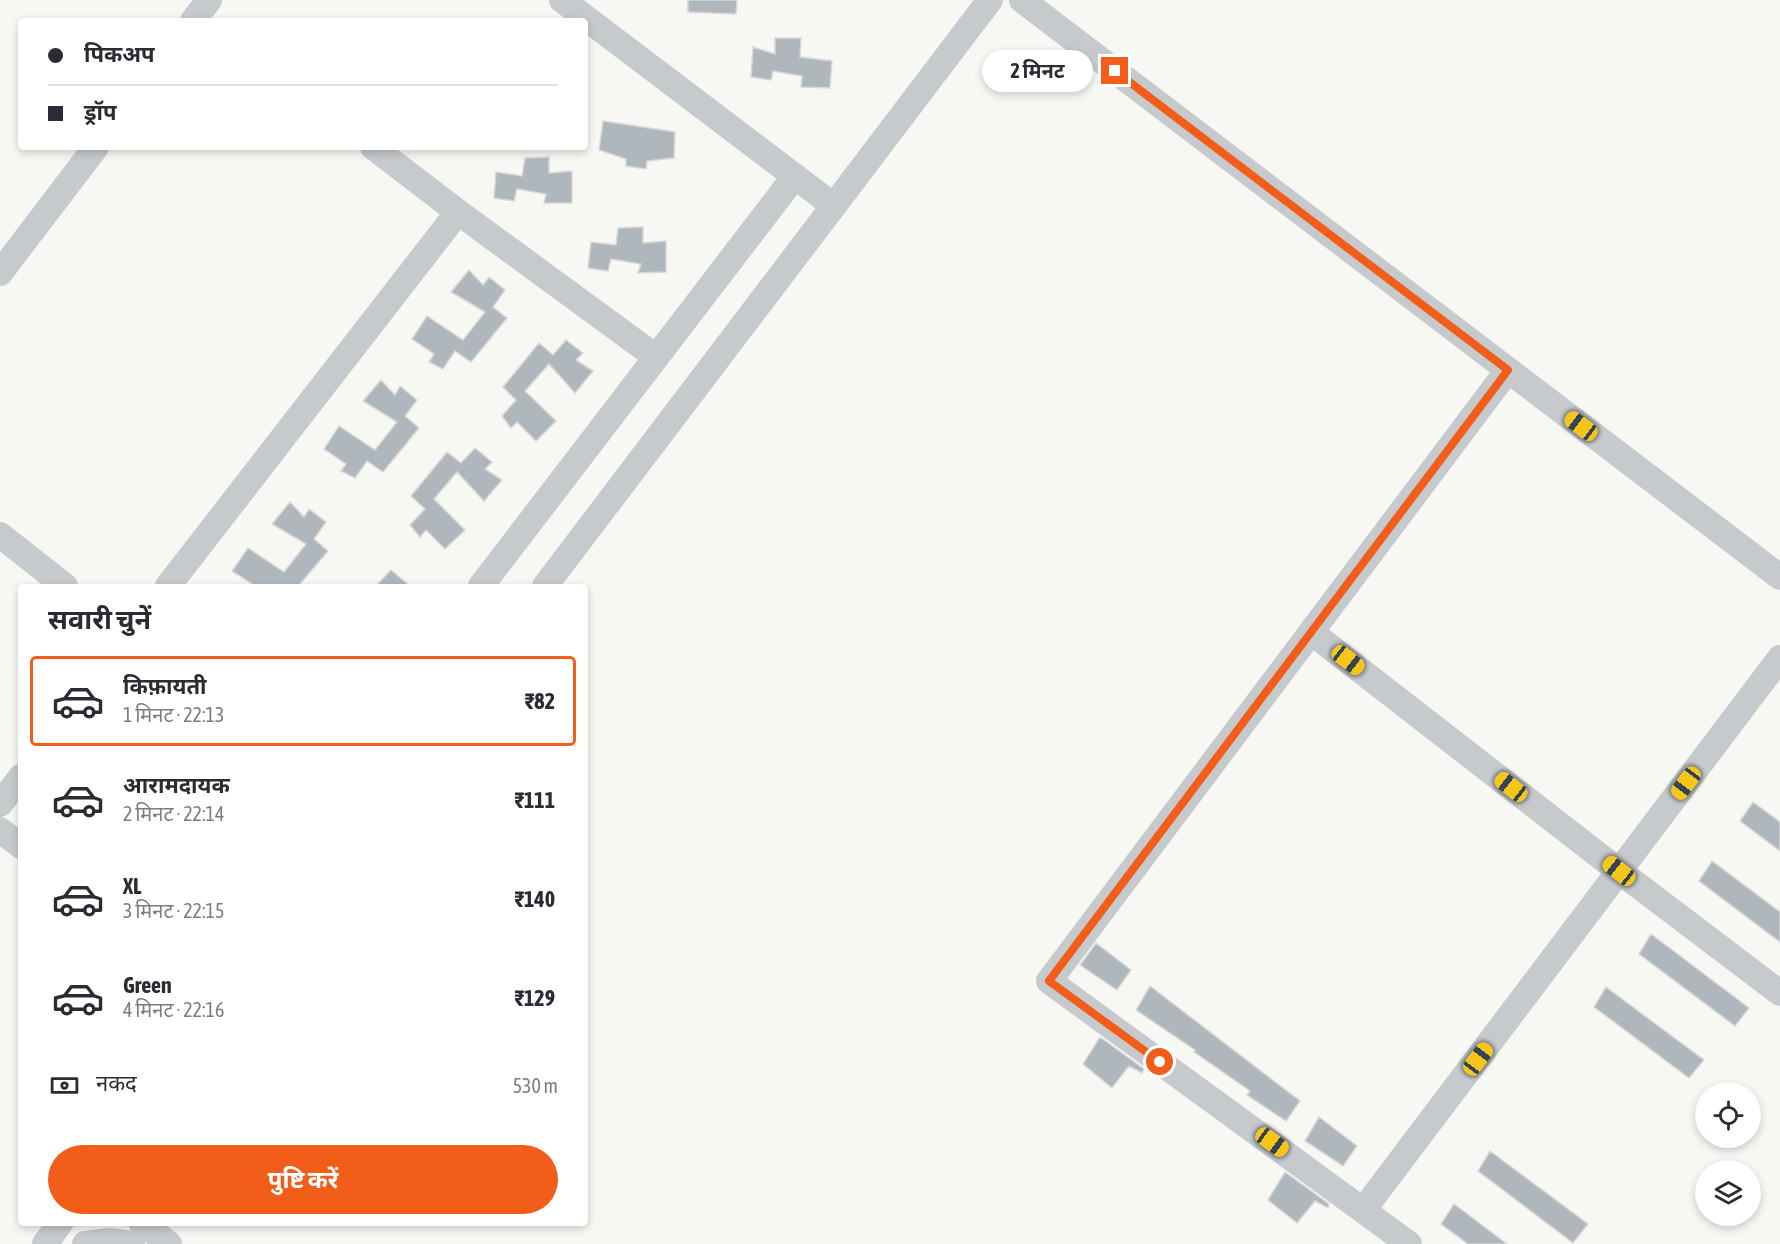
<!DOCTYPE html>
<html lang="hi">
<meta charset="utf-8">
<style>
body{margin:0;font-family:"Asap Condensed","Noto Sans Devanagari",sans-serif;background:#f2f2f3;color:#2b2b33;height:100vh;display:flex;flex-direction:column;font-size:22px;white-space:nowrap}
*{box-sizing:border-box;margin:0}
p{font-size:20px;color:#7c7c81}
.icon{flex:none;width:33px;height:33px;fill:none;stroke:currentColor;stroke-width:2;stroke-linecap:round;stroke-linejoin:round}
.map{position:relative;flex:1;overflow:hidden}
.panel{position:absolute;left:18px;top:584px;width:570px;height:642px;display:flex;flex-direction:column;background:#fff;border-radius:6px;box-shadow:0 3px 9px #0003}
.panel>*{flex:none}
.hud{position:absolute;left:18px;top:18px;width:570px;height:132px;border-radius:6px;box-shadow:0 3px 9px #0003;display:grid;align-content:center;height:132px;padding:0 30px;background:#fff}
.controls{position:absolute;left:1695px;top:1082px;display:grid;gap:12px}
.controls a{display:grid;place-items:center;width:66px;height:66px;border-radius:50%;background:#fff;box-shadow:0 3px 9px #0003;font-size:30px}
.end{position:absolute;width:27px;height:27px;margin:-14px;border:8px solid #f25d19;background:#fff;box-shadow:0 0 0 3px #fff}
.from{border-radius:50%}
.bubble{position:absolute;height:42px;border-radius:21px;background:#fff;box-shadow:0 3px 9px #0003;font-size:20px;font-weight:700;line-height:42px;text-align:center}
.car{position:absolute;width:18px;height:36px;margin:-18px -9px;border-radius:8px;box-shadow:0 0 4px 2px #0007;background:linear-gradient(#f5c518 24%,#345 0 40%,#f5c518 0 76%,#345 0 86%,#f5c518 0)}
.hud b{display:flex;align-items:center;gap:21px;height:57px;font-size:22px}
.hud b+b{border-top:2px solid #e1e1e2}
.hud i{width:15px;height:15px;background:#2b2b33}
ul{padding:0;list-style:none}
li{display:flex;align-items:center;gap:18px;height:90px;margin:0 12px 9px;padding:0 18px;border:3px solid transparent;border-radius:6px}
li div{flex:1}
li b{display:block;font-size:22px}
li em{font-style:normal;font-weight:700}
li.selected{border-color:#f25d19}
li>.icon{width:54px;height:54px;stroke-width:1.5}
h2{padding:0 30px;font-size:27px;line-height:72px}
.pay{display:flex;align-items:center;gap:15px;height:66px;padding:0 30px;font-size:22px}
.pay p{margin-inline-start:auto}
.button{display:flex;gap:12px;margin-top:auto;padding:12px 30px}
.button a{flex:1;height:69px;border-radius:36px;background:#f25d19;color:#fff;font-size:24px;font-weight:700;line-height:69px;text-align:center}
.map>svg:first-child{display:block}
</style>
<div class="map">
<svg width="1780" height="1244" viewBox="0 0 1780 1244">
<rect width="100%" height="100%" fill="#f7f7f3"/>
<!-- building -->
<path fill="#afb7bd" stroke="#d8d9d6" stroke-width="1.5" d="M688,0H737L736,14L688,12Z
M775,38H801L800,57L832,61L830,88L801,87L802,76L773,71L771,80L751,77L753,47L775,54Z
M603,121L675,132L674,158L647,161L646,169L626,166V159L599,150Z
M549,157V173L572,171V203H544L546,194L517,189L514,201L494,198L496,172L522,176L525,158Z
M643,227V243L666,241V272L638,273L641,264L611,259L608,271L588,268L591,242L616,245L618,228Z
M469,270L483,285L489,277L505,290L493,307L507,318L471,362L455,351L443,369L429,362L434,354L412,339L427,316L463,340L485,312L451,292Z
M566,340L583,353L576,360L593,371L575,393L549,364L525,391L556,421L536,441L517,422L511,428L502,416L516,400L503,387L539,343L553,355Z
M381,380L395,395L400,386L417,400L405,416L419,428L383,472L367,461L355,478L341,471L346,464L324,449L339,426L375,450L397,422L363,401Z
M475,448L492,462L485,469L502,480L484,501L457,472L434,499L465,530L445,549L426,530L420,537L410,525L425,509L411,496L447,452L461,463Z
M290,502L304,517L309,509L326,522L314,539L328,551L300,584L304,586H255L232,571L248,548L284,572L306,544L272,524Z
M391,570L410,586H376Z
M1753,802L1780,822V851L1740,821Z
M1712,861L1780,912V942L1699,881Z
M1651,934L1749,1008L1735,1026L1639,954Z
M1096,943L1131,970L1117,990L1080,965Z
M1150,986L1300,1101L1286,1121L1247,1095L1250,1091L1194,1052L1195,1050L1136,1010Z
M1606,987L1704,1060L1689,1078L1594,1007Z
M1100,1037L1144,1069L1142,1073L1129,1066L1112,1088L1083,1064Z
M1319,1117L1357,1146L1343,1166L1305,1141Z
M1490,1151L1588,1224L1573,1243L1478,1171Z
M1285,1172L1329,1204L1328,1208L1315,1201L1297,1223L1268,1200Z
M1454,1204L1507,1244H1468L1441,1224Z"/>
<g fill="none" stroke-linecap="round" stroke-linejoin="round">
<!-- minor -->
<path stroke="#c6cacd" stroke-width="26" d="M562,0L834,206
M1022,0L1780,577
M193,21L209,0
M373,147L458,212L656,357
M0,273L96,147
M0,535L65,586
M168,586L458,212
M481,586L795,176
M545,586L990,0
M1311,632L1619,871L1780,993
M0,804L21,777
M0,830L21,846
M1364,1209L1780,658
M141,1222L169,1244
M45,1244L61,1222
M85,1244L109,1241L132,1244
M1409,1244L1049,981L1508,370"/>
</g>
<g fill="none" stroke-linecap="round" stroke-linejoin="round">
<!-- route -->
<path stroke="#f25d19" stroke-width="8" d="M1115,71L1508,370L1049,981L1160,1062"/>
</g>
</svg>
<div class="controls">
<a><svg class="icon" aria-label="locate" viewBox="0 0 24 24"><circle cx="12" cy="12" r="6"/><path d="M12 2v4M12 18v4M2 12h4M18 12h4"/></svg></a>
<a><svg class="icon" aria-label="layers" viewBox="0 0 24 24"><path d="M12 4l9 5-9 5-9-5zM3 14l9 5 9-5"/></svg></a>
</div>
<i class="end from" style="left:1160px;top:1062px"></i>
<i class="end" style="left:1115px;top:71px"></i>
<div class="bubble" style="left:982px;top:50px;width:111px">2 मिनट</div>
<i class="car" style="left:1581px;top:426px;rotate:307deg"></i>
<i class="car" style="left:1348px;top:660px;rotate:128deg"></i>
<i class="car" style="left:1686px;top:783px;rotate:217deg"></i>
<i class="car" style="left:1511px;top:787px;rotate:308deg"></i>
<i class="car" style="left:1619px;top:871px;rotate:308deg"></i>
<i class="car" style="left:1478px;top:1059px;rotate:37deg"></i>
<i class="car" style="left:1272px;top:1142px;rotate:126deg"></i>
<div class="hud">
<b><i class="from"></i>पिकअप</b>
<b><i></i>ड्रॉप</b>
</div>
<section class="panel">
<h2>सवारी चुनें</h2>
<ul>
<li class="selected"><svg class="icon" aria-label="car" viewBox="0 0 24 24"><path d="M5 17H2v-5l4-1 3-4h7l3 4 3 1v5h-3M9 17h6M6 11h13"/><circle cx="7" cy="17" r="2"/><circle cx="17" cy="17" r="2"/></svg><div><b>किफ़ायती</b><p>1 मिनट · 22:13</p></div><em>₹82</em></li>
<li><svg class="icon" aria-label="car" viewBox="0 0 24 24"><path d="M5 17H2v-5l4-1 3-4h7l3 4 3 1v5h-3M9 17h6M6 11h13"/><circle cx="7" cy="17" r="2"/><circle cx="17" cy="17" r="2"/></svg><div><b>आरामदायक</b><p>2 मिनट · 22:14</p></div><em>₹111</em></li>
<li><svg class="icon" aria-label="car" viewBox="0 0 24 24"><path d="M5 17H2v-5l4-1 3-4h7l3 4 3 1v5h-3M9 17h6M6 11h13"/><circle cx="7" cy="17" r="2"/><circle cx="17" cy="17" r="2"/></svg><div><b>XL</b><p>3 मिनट · 22:15</p></div><em>₹140</em></li>
<li><svg class="icon" aria-label="car" viewBox="0 0 24 24"><path d="M5 17H2v-5l4-1 3-4h7l3 4 3 1v5h-3M9 17h6M6 11h13"/><circle cx="7" cy="17" r="2"/><circle cx="17" cy="17" r="2"/></svg><div><b>Green</b><p>4 मिनट · 22:16</p></div><em>₹129</em></li>
</ul>
<div class="pay"><svg class="icon" aria-label="cash" viewBox="0 0 24 24"><path d="M3 7h18v10H3z"/><circle cx="12" cy="12" r="2"/></svg>नकद<p>530 m</p></div>
<div class="button"><a>पुष्टि करें</a></div>
</section>
</div>
